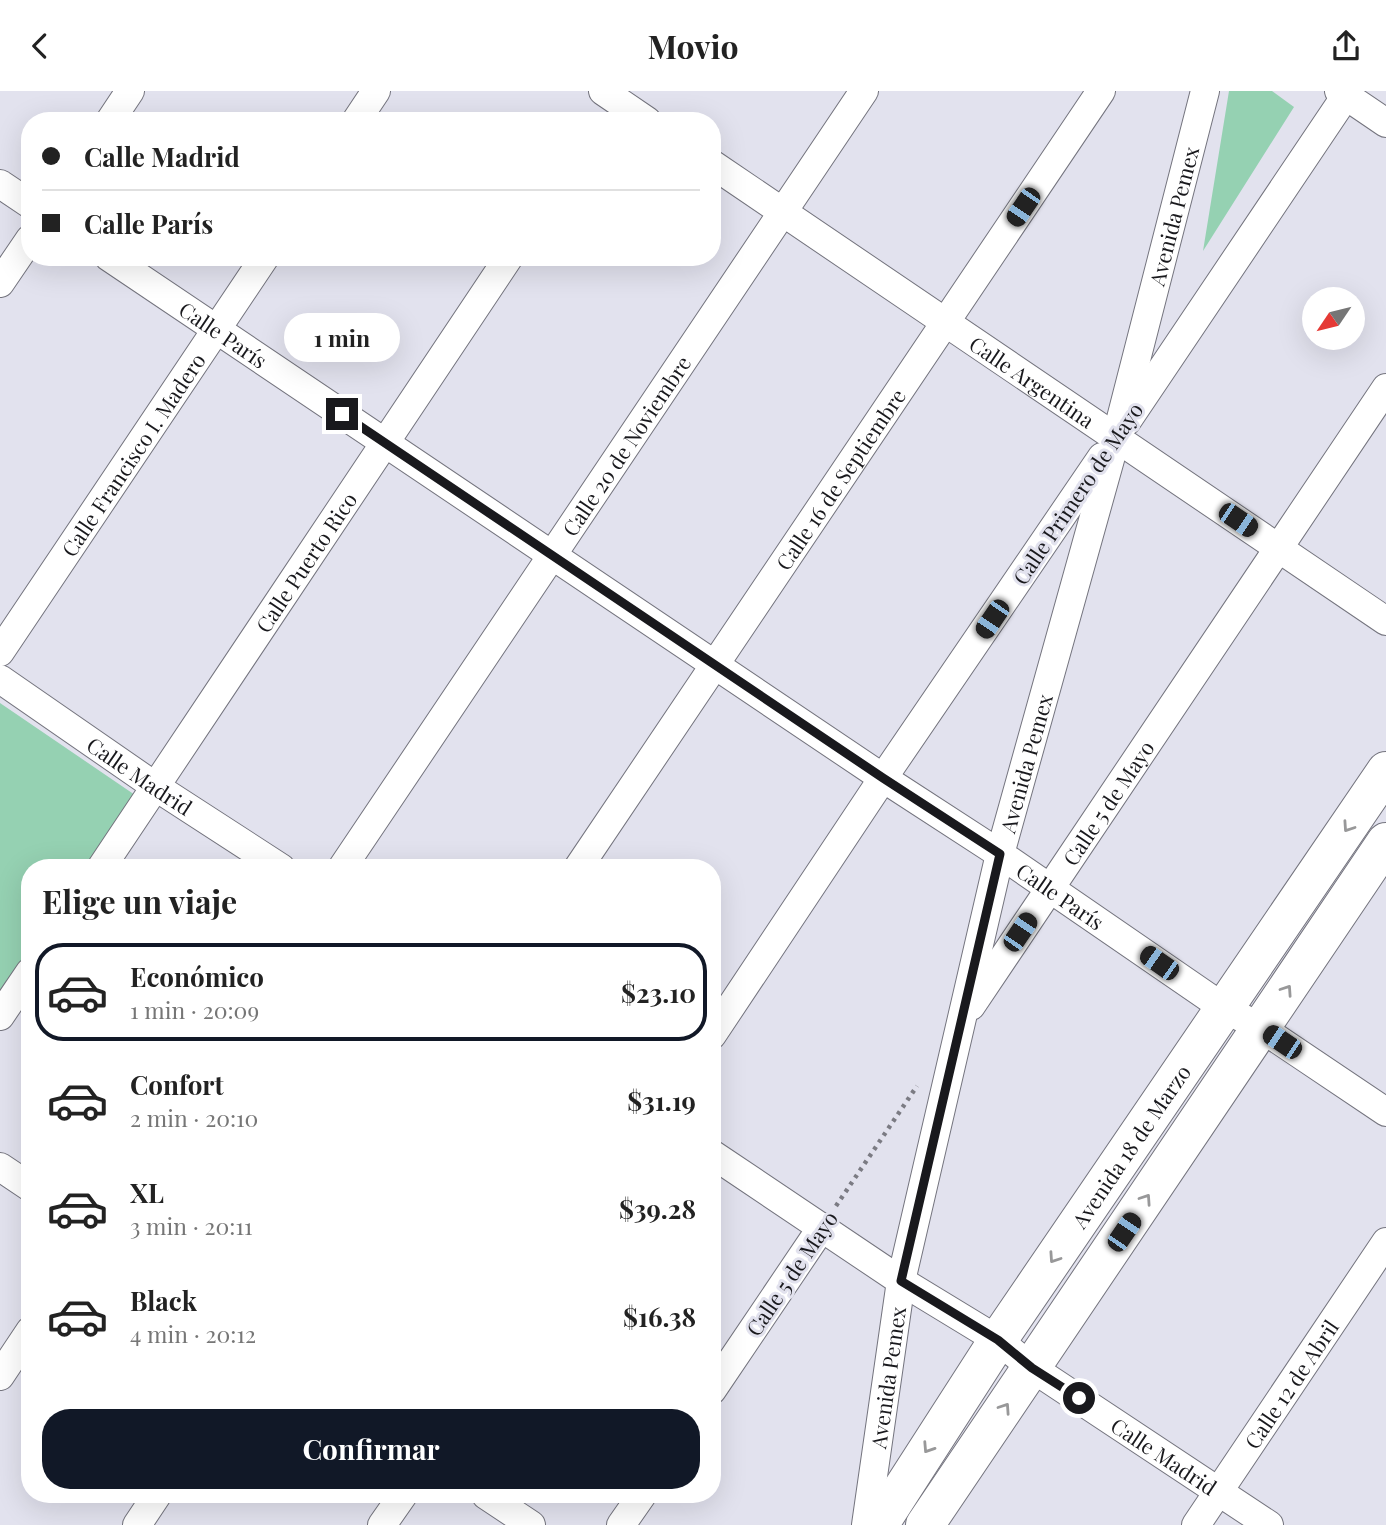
<!DOCTYPE html>
<html lang="es">
<meta charset="utf-8">
<style>
body{margin:0;font-family:"Playfair Display",serif;background:#f6f6f6;color:#222;height:100vh;display:flex;flex-direction:column;font-size:26px;white-space:nowrap}
*{box-sizing:border-box;margin:0}
p{font-size:23px;color:#767676}
.icon{flex:none;width:38px;height:38px;fill:none;stroke:currentColor;stroke-width:2;stroke-linecap:round;stroke-linejoin:round}
.map{position:relative;flex:1;overflow:hidden}
.side{position:absolute;left:21px;top:768px;width:700px;height:644px;display:flex;flex-direction:column;background:#fff;border-radius:28px;box-shadow:0 7px 28px #0002}
.side>*{flex:none}
.top-card{position:absolute;left:21px;top:21px;width:700px;height:154px;border-radius:28px;box-shadow:0 7px 28px #0002;display:grid;align-content:center;height:154px;padding:0 21px;background:#fff}
.needle{width:46px;rotate:235deg}
.fabs{position:absolute;left:1302px;top:196px;display:grid;gap:14px}
.fabs a{display:grid;place-items:center;width:63px;height:63px;border-radius:50%;background:#fff;box-shadow:0 7px 28px #0002;font-size:35px}
.end{position:absolute;width:32px;height:32px;margin:-16px;border:9px solid #19191d;background:#fff;box-shadow:0 0 0 4px #fff}
.from{border-radius:50%}
.bubble{position:absolute;height:49px;border-radius:24px;background:#fff;box-shadow:0 7px 28px #0002;font-size:23px;font-weight:700;line-height:49px;text-align:center}
.car{position:absolute;width:21px;height:42px;margin:-21px -10px;border-radius:9px;box-shadow:0 0 5px 2px #0007;background:linear-gradient(#222 24%,#8ab4d8 0 40%,#222 0 76%,#8ab4d8 0 86%,#222 0)}
.top-card b{display:flex;align-items:center;gap:24px;height:66px;font-size:26px}
.top-card b+b{border-top:2px solid #e0e0e0}
.top-card i{width:18px;height:18px;background:#222}
ul{padding:0;list-style:none}
li{display:flex;align-items:center;gap:21px;height:98px;margin:0 14px 10px;padding:0 7px;border:4px solid transparent;border-radius:28px}
li div{flex:1}
li b{display:block;font-size:26px}
li em{font-style:normal;font-weight:700}
li.selected{border-color:#111827}
li>.icon{width:63px;height:63px;stroke-width:1.5}
h2{padding:0 21px;font-size:32px;line-height:84px}
.primary-button{display:flex;gap:14px;margin-top:auto;padding:14px 21px}
.primary-button a{flex:1;height:80px;border-radius:28px;background:#111827;color:#fff;font-size:28px;font-weight:700;line-height:80px;text-align:center}
header{display:flex;justify-content:space-between;align-items:center;height:91px;padding:0 21px;background:#fff;font-size:32px;font-weight:700}
.map>svg:first-child{display:block}
</style>
<header><svg class="icon" aria-label="back" viewBox="0 0 24 24"><path d="M15 5l-7 7 7 7"/></svg>Movio<svg class="icon" aria-label="share" viewBox="0 0 24 24"><path d="M12 15V3M7 8l5-5 5 5M5 13v7h14v-7"/></svg></header>
<div class="map">
<svg width="1386" height="1434" viewBox="0 0 1386 1434">
<rect width="100%" height="100%" fill="#e2e2ee"/>
<!-- green -->
<path fill="#95d1b2" d="M1229,0H1272L1294,16L1203,160Z
M0,612L135,704L86,777H30V859L0,903Z"/>
<g fill="none" stroke-linecap="round" stroke-linejoin="round">
<!-- street casing -->
<g stroke="#74747e" stroke-width="30">
<g id="street">
<path d="M603,0L647,30"/>
<path d="M1339,0L1386,32"/>
<path d="M110,30L130,0"/>
<path d="M356,30L376,0"/>
<path id="s1" d="M712,73L1386,530"/>
<path d="M0,93L30,113"/>
<path id="s2" d="M109,166L883,687L1000,763L1224,917L1261,937L1386,1021"/>
<path d="M0,192L30,148"/>
<path d="M1127,330L1349,0"/>
<path id="s3" d="M0,561L265,166"/>
<path id="s4" d="M0,588L156,696L281,777"/>
<path id="s5" d="M101,777L509,166"/>
<path id="s6" d="M342,777L864,0"/>
<path id="s7" d="M578,777L1101,0"/>
<path id="s8" d="M971,915L1386,297"/>
<path d="M0,925L30,881"/>
<path d="M712,944L883,687L1102,366"/>
<path id="s9" d="M712,1063L901,1190L998,1249L1032,1277L1269,1434"/>
<path d="M0,1076L30,1096"/>
<path d="M0,1285L30,1240"/>
<path d="M712,1299L822,1136"/>
<path d="M486,1404L531,1434"/>
<path d="M137,1434L157,1404"/>
<path d="M382,1434L403,1404"/>
<path d="M621,1434L642,1404"/>
<path id="s10" d="M866,1434L901,1190L1000,763L1116,347L1205,0"/>
<path id="s11" d="M1196,1434L1386,1151"/>
</g>
</g>
<!-- secondary casing -->
<g stroke="#74747e" stroke-width="40">
<g id="secondary">
<path id="s12" d="M879,1434L998,1249L1386,680"/>
<path d="M925,1434L1386,751"/>
</g>
</g>
<!-- path -->
<path stroke="#7b7b83" stroke-width="4.5" stroke-dasharray="3.5 5" stroke-linecap="butt" d="M836,1115L917,995"/>
<!-- street -->
<use href="#street" stroke="#fff" stroke-width="28"/>
<!-- secondary -->
<use href="#secondary" stroke="#fff" stroke-width="38"/>
</g>
<!-- one-way arrows -->
<defs><path id="oneway-chevron" d="M-2-3.5L2.5 0L-2 3.5" fill="none" stroke-width="1.6" stroke-linecap="round" stroke-linejoin="round" transform="scale(1.75)"/></defs>
<g stroke="#989899">
<use href="#oneway-chevron" transform="translate(1348 736) rotate(124)"/>
<use href="#oneway-chevron" transform="translate(1287 899) rotate(-56)"/>
<use href="#oneway-chevron" transform="translate(1146 1108) rotate(-56)"/>
<use href="#oneway-chevron" transform="translate(1054 1167) rotate(124)"/>
<use href="#oneway-chevron" transform="translate(1005 1317) rotate(-56)"/>
<use href="#oneway-chevron" transform="translate(928 1357) rotate(123)"/>
</g>
<g fill="none" stroke-linecap="round" stroke-linejoin="round">
<!-- route -->
<path stroke="#19191d" stroke-width="9" d="M342,323L883,687L1000,763L901,1190L998,1249L1032,1277L1079,1307"/>
</g>
<g text-anchor="middle" dominant-baseline="central" stroke-width="6" stroke-linejoin="round" paint-order="stroke">
<!-- street labels -->
<g font-size="21" fill="#19191d" stroke="#e2e2ee">
<text stroke="none"><textPath href="#s10" startOffset="1346">Avenida Pemex</textPath></text>
<text stroke="none"><textPath href="#s2" startOffset="138">Calle París</textPath></text>
<text stroke="none"><textPath href="#s1" startOffset="387">Calle Argentina</textPath></text>
<text stroke="none"><textPath href="#s6" startOffset="509">Calle 20 de Noviembre</textPath></text>
<text stroke="none"><textPath href="#s3" startOffset="238">Calle Francisco I. Madero</textPath></text>
<text stroke="none"><textPath href="#s7" startOffset="469">Calle 16 de Septiembre</textPath></text>
<text transform="translate(1077 402) rotate(-56)">Calle Primero de Mayo</text>
<text stroke="none"><textPath href="#s5" startOffset="368">Calle Puerto Rico</textPath></text>
<text stroke="none"><textPath href="#s10" startOffset="779">Avenida Pemex</textPath></text>
<text stroke="none"><textPath href="#s4" startOffset="170">Calle Madrid</textPath></text>
<text stroke="none"><textPath href="#s8" startOffset="245">Calle 5 de Mayo</textPath></text>
<text stroke="none"><textPath href="#s2" startOffset="1146">Calle París</textPath></text>
<text stroke="none"><textPath href="#s12" startOffset="455">Avenida 18 de Marzo</textPath></text>
<text transform="translate(791 1182) rotate(-56)">Calle 5 de Mayo</text>
<text stroke="none"><textPath href="#s10" startOffset="149">Avenida Pemex</textPath></text>
<text stroke="none"><textPath href="#s11" startOffset="170">Calle 12 de Abril</textPath></text>
<text stroke="none"><textPath href="#s9" startOffset="544">Calle Madrid</textPath></text>
</g>
</g>
</svg>
<div class="fabs">
<a><svg class="needle" viewBox="-14 -14 28 28"><path d="M0-13l5 13h-10z" fill="#e53935"/><path d="M0 13l5-13h-10z" fill="#767676"/></svg></a>
</div>
<i class="end from" style="left:1079px;top:1307px"></i>
<i class="end" style="left:342px;top:323px"></i>
<div class="bubble" style="left:284px;top:222px;width:116px">1 min</div>
<i class="car" style="left:1023px;top:116px;rotate:214deg"></i>
<i class="car" style="left:1238px;top:429px;rotate:124deg"></i>
<i class="car" style="left:992px;top:528px;rotate:214deg"></i>
<i class="car" style="left:1020px;top:841px;rotate:34deg"></i>
<i class="car" style="left:1159px;top:872px;rotate:305deg"></i>
<i class="car" style="left:1282px;top:951px;rotate:304deg"></i>
<i class="car" style="left:1124px;top:1141px;rotate:34deg"></i>
<div class="top-card">
<b><i class="from"></i>Calle Madrid</b>
<b><i></i>Calle París</b>
</div>
<section class="side">
<h2>Elige un viaje</h2>
<ul>
<li class="selected"><svg class="icon" aria-label="car" viewBox="0 0 24 24"><path d="M5 17H2v-5l4-1 3-4h7l3 4 3 1v5h-3M9 17h6M6 11h13"/><circle cx="7" cy="17" r="2"/><circle cx="17" cy="17" r="2"/></svg><div><b>Económico</b><p>1 min · 20:09</p></div><em>$23.10</em></li>
<li><svg class="icon" aria-label="car" viewBox="0 0 24 24"><path d="M5 17H2v-5l4-1 3-4h7l3 4 3 1v5h-3M9 17h6M6 11h13"/><circle cx="7" cy="17" r="2"/><circle cx="17" cy="17" r="2"/></svg><div><b>Confort</b><p>2 min · 20:10</p></div><em>$31.19</em></li>
<li><svg class="icon" aria-label="car" viewBox="0 0 24 24"><path d="M5 17H2v-5l4-1 3-4h7l3 4 3 1v5h-3M9 17h6M6 11h13"/><circle cx="7" cy="17" r="2"/><circle cx="17" cy="17" r="2"/></svg><div><b>XL</b><p>3 min · 20:11</p></div><em>$39.28</em></li>
<li><svg class="icon" aria-label="car" viewBox="0 0 24 24"><path d="M5 17H2v-5l4-1 3-4h7l3 4 3 1v5h-3M9 17h6M6 11h13"/><circle cx="7" cy="17" r="2"/><circle cx="17" cy="17" r="2"/></svg><div><b>Black</b><p>4 min · 20:12</p></div><em>$16.38</em></li>
</ul>
<div class="primary-button"><a>Confirmar</a></div>
</section>
</div>
